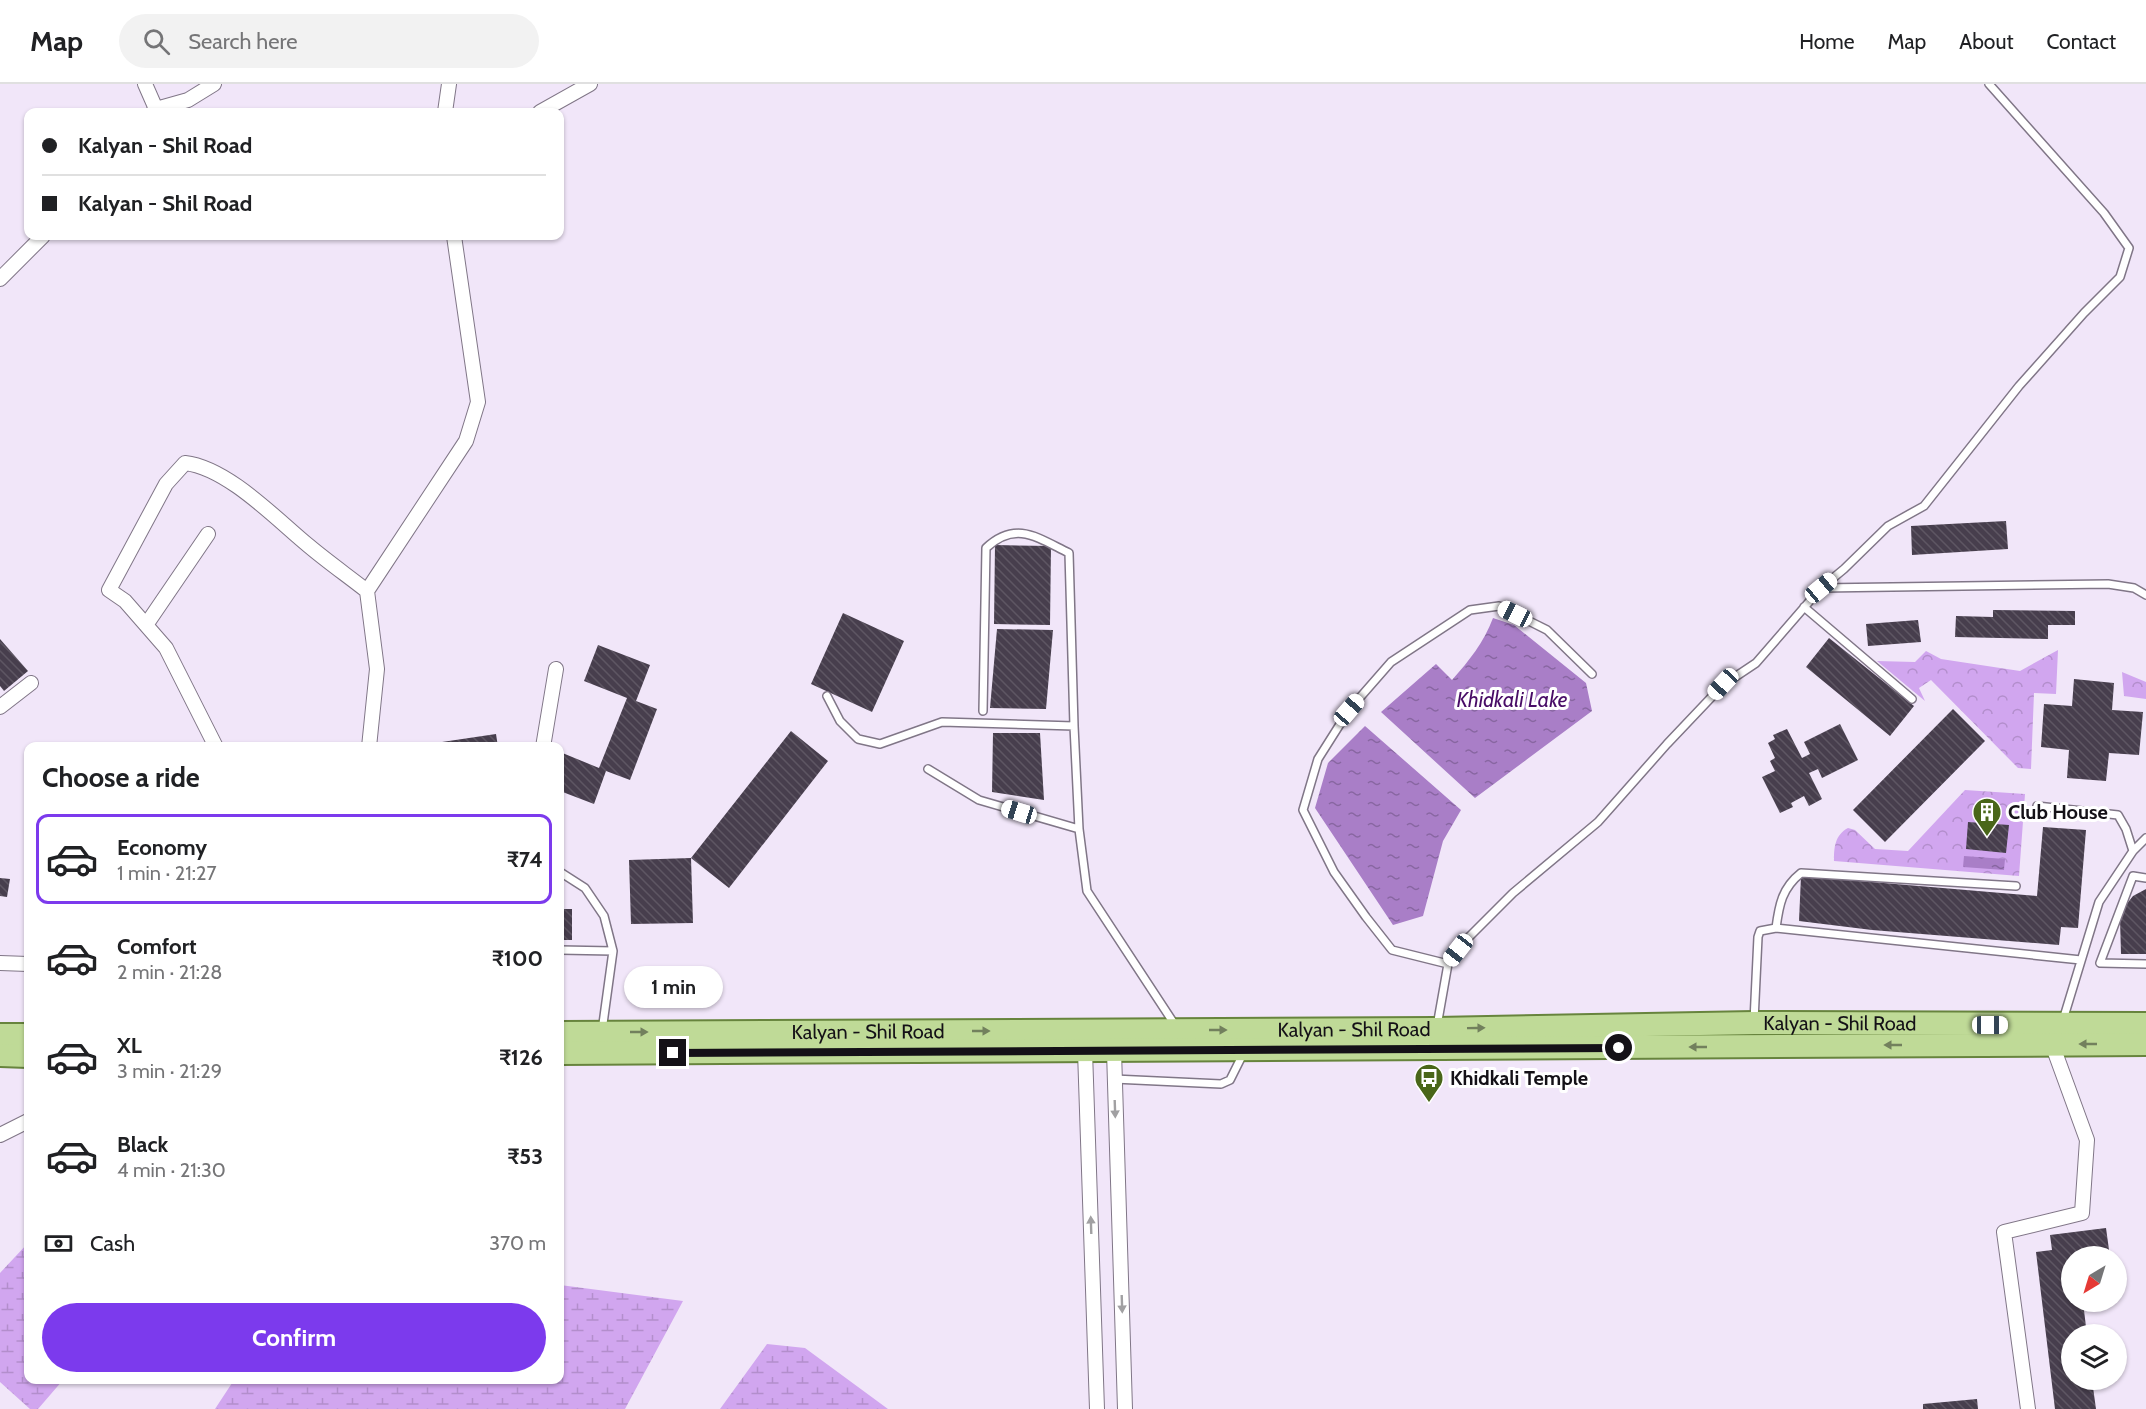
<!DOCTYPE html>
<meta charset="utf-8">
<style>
body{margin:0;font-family:Cabin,sans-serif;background:#f2f2f2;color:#202124;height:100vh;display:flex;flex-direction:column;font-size:22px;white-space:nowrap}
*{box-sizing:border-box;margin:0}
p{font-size:20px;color:#757577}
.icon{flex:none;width:33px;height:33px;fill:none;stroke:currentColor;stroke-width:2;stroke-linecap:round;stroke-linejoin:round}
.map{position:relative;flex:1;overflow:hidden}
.sheet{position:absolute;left:24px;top:658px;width:540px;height:642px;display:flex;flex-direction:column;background:#fff;border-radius:12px;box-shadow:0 2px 4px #0004}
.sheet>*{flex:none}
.banner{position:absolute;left:24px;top:24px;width:540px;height:132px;border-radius:12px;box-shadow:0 2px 4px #0004;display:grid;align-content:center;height:132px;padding:0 18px;background:#fff}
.needle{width:39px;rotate:218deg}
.tools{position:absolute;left:2061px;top:1162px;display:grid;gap:12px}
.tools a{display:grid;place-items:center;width:66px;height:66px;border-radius:50%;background:#fff;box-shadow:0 2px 4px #0004;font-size:30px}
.end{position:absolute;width:27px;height:27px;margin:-14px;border:8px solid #141117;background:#fff;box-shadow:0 0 0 3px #fff}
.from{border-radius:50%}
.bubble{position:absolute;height:42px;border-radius:21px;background:#fff;box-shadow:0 2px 4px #0004;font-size:20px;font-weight:800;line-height:42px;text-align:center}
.car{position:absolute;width:18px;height:36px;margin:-18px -9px;border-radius:8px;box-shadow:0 0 4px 2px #0007;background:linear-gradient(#fff 24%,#345 0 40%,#fff 0 76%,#345 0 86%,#fff 0)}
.banner b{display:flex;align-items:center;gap:21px;height:57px;font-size:22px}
.banner b+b{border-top:2px solid #e0e0e0}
.banner i{width:15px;height:15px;background:#202124}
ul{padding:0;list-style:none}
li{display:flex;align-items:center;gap:18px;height:90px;margin:0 12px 9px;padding:0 6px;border:3px solid transparent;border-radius:12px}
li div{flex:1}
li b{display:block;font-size:22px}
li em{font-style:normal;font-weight:800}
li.current{border-color:#7c3aed}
li>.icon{width:54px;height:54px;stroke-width:1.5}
h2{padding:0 18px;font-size:27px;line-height:72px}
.pay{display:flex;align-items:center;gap:15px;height:66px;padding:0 18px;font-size:22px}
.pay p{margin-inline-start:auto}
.cta{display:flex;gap:12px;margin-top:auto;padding:12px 18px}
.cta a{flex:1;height:69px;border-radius:36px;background:#7c3aed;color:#fff;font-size:24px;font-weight:800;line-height:69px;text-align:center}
header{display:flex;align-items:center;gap:36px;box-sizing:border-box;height:84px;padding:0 30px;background:#fff;border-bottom:2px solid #e0e0e0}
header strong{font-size:28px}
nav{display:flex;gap:33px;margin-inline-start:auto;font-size:21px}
.search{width:420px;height:54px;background:#f2f2f2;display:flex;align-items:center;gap:15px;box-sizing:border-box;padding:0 21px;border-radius:33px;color:#757577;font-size:22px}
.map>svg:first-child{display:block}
</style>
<header>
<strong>Map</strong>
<div class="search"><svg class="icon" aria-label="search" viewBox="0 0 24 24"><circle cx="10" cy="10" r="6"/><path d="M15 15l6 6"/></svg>Search here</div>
<nav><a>Home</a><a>Map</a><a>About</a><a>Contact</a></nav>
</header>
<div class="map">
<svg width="2146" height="1325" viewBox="0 0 2146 1325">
<defs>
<pattern id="wetland-marsh" width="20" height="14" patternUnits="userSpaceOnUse" patternTransform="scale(1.5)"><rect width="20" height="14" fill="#d1a6ef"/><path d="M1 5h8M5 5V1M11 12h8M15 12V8" fill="none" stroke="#b38ecc"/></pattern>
<pattern id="park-crowns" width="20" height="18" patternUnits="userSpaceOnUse" patternTransform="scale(1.5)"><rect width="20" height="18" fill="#d1a6ef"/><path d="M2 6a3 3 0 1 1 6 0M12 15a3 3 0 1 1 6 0" fill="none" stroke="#b38ecc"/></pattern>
<pattern id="water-ripples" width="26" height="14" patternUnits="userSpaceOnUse" patternTransform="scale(1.5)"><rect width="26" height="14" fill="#a97ec7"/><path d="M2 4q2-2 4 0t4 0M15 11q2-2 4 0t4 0" fill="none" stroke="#8866a1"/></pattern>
<pattern id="building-back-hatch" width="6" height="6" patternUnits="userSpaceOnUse" patternTransform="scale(1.5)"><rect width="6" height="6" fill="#473e4d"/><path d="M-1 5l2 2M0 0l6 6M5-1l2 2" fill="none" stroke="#5e5663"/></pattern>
</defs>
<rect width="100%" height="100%" fill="#f1e6f9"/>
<!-- wetland -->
<path fill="url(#wetland-marsh)" d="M28,1159V1296H63L38,1325H30L0,1298V1189Z
M560,1201L683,1217L625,1325H215L234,1296H560Z
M767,1260L805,1264L888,1325H720Z"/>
<!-- park -->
<path fill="url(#park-crowns)" d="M2058,566L2056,610L2034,609L2031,685L2018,684L1931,596L1919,604L1925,617L1877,577L1915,578L1926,567L1941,575L2020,587Z
M2122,588L2146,598V615L2124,612Z
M1965,706L2025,710L2019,792L1834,777C1834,763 1835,751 1848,744L1855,746L1875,765L1908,767Z"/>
<!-- water -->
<path fill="url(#water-ripples)" d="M1493,534L1514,541L1586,599L1592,627L1475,714L1381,628L1436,580L1452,596C1469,577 1484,558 1493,534Z
M1365,642L1461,726L1443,757L1423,832L1393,841L1315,724L1328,679Z
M1964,772L2005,775L2004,786L1963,783Z"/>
<!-- building -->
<path fill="url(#building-back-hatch)" d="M2006,437L2008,465L1912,471L1911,442Z
M995,461L1051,462L1050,541L994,540Z
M1993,526L2075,527V541H2048V555L1955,553L1956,532L1993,533Z
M843,529L904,557L872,628L811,600Z
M1918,536L1921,558L1868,562L1866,540Z
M997,545L1053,546L1046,625L990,624Z
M1829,554L1914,622L1890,652L1806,583Z
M0,555L28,587L4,607L0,602Z
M598,561L650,581L636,617L657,625L630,696L606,687L594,720L560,707V668L599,684L627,614L584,597Z
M2074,595L2114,599L2112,626L2143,628L2139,671L2109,669L2106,697L2067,694L2069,666L2041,663L2044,620L2072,622Z
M1953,625L1985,657L1885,758L1853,726Z
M1840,640L1858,676L1822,694L1818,685L1809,689L1822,715L1809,722L1804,712L1791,719L1793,723L1780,729L1762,693L1775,687L1770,677L1775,674L1768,659L1775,655L1773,651L1787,645L1802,674L1810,670L1804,658Z
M791,647L828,677L729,804L691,774Z
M993,649H1040L1044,716L992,708Z
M496,650L498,663H415V662Z
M1968,738L2009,741L2006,769L1966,765Z
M2043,743L2086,746L2078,844L2061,843L2059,861L1872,846L1799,837L1801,792L2037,812Z
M691,774L693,839L631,840L629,776Z
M0,794L10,795L7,813L0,812Z
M2146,805V870H2121L2120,835L2125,822L2133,812Z
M560,825H572V856H560Z
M2106,1144L2110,1173H2072V1218H2083L2087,1251H2072V1296H2092L2096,1325H2055L2036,1168L2052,1166L2050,1151Z
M1977,1315L1978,1325H1923V1320Z"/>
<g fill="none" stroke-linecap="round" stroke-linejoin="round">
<!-- service casing -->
<g stroke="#807687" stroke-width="10">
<path id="service" d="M1821,504L2108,500L2134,504L2146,511
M1804,523L1912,615
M827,612L840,637L858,655L880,660L942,638L1074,642
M983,627L986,464C1016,436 1038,454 1069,469L1074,642L1079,745
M928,685L979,716L1079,745L1087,807L1175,941
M2037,722L2118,731L2126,745L2133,767
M560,788L585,804L604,832L613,867L602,947
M2146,794L2133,792L2100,879L2146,880
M1776,844C1779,821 1782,804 1801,789L2016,802
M560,866L613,867
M1448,880L1392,866L1366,833L1334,788L1303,726L1318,675L1349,626L1391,578L1470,526L1499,522L1547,546L1592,590
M2063,936L2099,818L2133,767L2146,754
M1754,937L1758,853L1760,847L1776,844L2081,876
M1437,942L1448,880L1469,853L1513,809L1598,738L1667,660L1723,601L1756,579L1821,504L1844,485L1888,442L1924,422L2019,302L2084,229L2120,193L2129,164L2104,129L1989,0
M1114,995L1221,1000L1230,996L1244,968"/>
</g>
<!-- minor casing -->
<g stroke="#807687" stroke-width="16">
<path id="minor" d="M145,0L156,25L153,28
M156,25L188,16L214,0
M445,28L449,0
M540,28L590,0
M0,195L43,152
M146,541L208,450
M0,623L31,599
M216,663L166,564L125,517L109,506L166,400L185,379C228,384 276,435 309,462C328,478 348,492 367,507
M369,663L377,585L367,507L466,357L478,318L454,152
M543,663L556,585
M0,879L28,880
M1085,967L1097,1325
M1114,967L1125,1325
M0,1051L28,1037
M2028,1325L2004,1148L2082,1129L2087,1056L2052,960"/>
</g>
<!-- primary casing -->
<g stroke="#67843d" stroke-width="26">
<g id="primary">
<path id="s1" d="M560,949L1436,945L1754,939L2146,940"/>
<path d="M0,951H28"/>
<path d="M560,969L2146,960"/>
<path d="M0,971L28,972"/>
</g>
</g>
<!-- service -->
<use href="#service" stroke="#fff" stroke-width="7"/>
<!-- minor -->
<use href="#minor" stroke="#fff" stroke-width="14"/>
<!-- primary -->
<use href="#primary" stroke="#bfda97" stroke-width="22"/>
</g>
<!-- one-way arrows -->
<defs><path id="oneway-solid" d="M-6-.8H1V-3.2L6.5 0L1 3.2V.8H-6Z" transform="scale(1.5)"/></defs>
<g fill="#72805d">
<use href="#oneway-solid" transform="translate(1476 944) rotate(-1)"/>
<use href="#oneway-solid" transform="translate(1218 946)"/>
<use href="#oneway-solid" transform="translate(981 947)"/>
<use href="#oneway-solid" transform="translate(639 948)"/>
<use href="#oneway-solid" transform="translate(2088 960) rotate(180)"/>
<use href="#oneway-solid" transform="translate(1893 961) rotate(180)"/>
<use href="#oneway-solid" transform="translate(1698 963) rotate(180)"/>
</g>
<g fill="#a1a0a2">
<use href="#oneway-solid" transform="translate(1115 1025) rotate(88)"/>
<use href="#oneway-solid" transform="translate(1091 1141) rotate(-92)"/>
<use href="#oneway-solid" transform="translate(1122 1220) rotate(88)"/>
</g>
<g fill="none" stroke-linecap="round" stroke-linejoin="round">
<!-- route -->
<path stroke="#141117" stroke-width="8" d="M673,969L1619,964"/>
</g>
<!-- icons -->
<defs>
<g id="building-pin" transform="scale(1.5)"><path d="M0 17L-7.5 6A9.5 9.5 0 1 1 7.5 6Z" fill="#496619" stroke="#fff"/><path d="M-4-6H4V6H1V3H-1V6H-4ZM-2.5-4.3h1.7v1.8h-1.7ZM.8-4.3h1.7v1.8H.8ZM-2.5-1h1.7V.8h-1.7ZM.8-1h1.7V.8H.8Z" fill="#fff"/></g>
<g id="bus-pin" transform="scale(1.5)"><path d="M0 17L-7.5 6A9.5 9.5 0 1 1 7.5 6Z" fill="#496619" stroke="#fff"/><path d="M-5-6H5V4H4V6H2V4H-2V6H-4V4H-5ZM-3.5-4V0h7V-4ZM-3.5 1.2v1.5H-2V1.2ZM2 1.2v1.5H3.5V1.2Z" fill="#fff"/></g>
</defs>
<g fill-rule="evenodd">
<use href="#building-pin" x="1987" y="728"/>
<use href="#bus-pin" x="1429" y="994"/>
</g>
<g text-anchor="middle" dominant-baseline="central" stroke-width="6" stroke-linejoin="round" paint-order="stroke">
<!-- poi labels -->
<g font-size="20" font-weight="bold" fill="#141117" stroke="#fff" text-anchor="start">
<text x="2008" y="728">Club House</text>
<text x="1450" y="994">Khidkali Temple</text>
</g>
<!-- street labels -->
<g font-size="20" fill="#141117" stroke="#fff">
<text stroke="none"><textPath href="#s1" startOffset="1280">Kalyan - Shil Road</textPath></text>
<text stroke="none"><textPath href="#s1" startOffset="794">Kalyan - Shil Road</textPath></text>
<text stroke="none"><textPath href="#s1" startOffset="308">Kalyan - Shil Road</textPath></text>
</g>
<!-- water labels -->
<g font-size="21" font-style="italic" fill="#480c66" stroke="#fff">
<text x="1512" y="615">Khidkali Lake</text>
</g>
</g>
</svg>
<div class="tools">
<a><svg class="needle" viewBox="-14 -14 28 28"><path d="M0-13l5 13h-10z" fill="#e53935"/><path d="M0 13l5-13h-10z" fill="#757577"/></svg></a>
<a><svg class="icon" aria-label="layers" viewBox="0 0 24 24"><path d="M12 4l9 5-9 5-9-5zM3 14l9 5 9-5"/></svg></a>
</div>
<i class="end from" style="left:1619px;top:964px"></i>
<i class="end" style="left:673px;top:969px"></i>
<div class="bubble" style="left:624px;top:882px;width:99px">1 min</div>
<i class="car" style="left:1821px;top:504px;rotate:50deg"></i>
<i class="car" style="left:1515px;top:530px;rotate:296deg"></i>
<i class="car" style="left:1723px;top:600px;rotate:223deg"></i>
<i class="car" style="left:1349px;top:626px;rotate:41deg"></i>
<i class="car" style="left:1019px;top:728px;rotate:287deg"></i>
<i class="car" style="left:1458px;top:866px;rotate:218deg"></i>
<i class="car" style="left:1990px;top:941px;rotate:90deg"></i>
<div class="banner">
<b><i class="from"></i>Kalyan - Shil Road</b>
<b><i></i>Kalyan - Shil Road</b>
</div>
<section class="sheet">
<h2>Choose a ride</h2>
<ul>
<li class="current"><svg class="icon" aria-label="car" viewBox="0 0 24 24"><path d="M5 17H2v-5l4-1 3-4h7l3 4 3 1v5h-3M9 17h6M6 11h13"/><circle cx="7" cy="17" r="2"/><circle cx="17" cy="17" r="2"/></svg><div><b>Economy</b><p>1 min · 21:27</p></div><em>₹74</em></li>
<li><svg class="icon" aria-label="car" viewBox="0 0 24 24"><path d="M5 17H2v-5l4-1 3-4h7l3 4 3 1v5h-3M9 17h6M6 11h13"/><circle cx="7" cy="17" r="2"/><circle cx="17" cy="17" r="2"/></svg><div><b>Comfort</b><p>2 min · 21:28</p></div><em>₹100</em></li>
<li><svg class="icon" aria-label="car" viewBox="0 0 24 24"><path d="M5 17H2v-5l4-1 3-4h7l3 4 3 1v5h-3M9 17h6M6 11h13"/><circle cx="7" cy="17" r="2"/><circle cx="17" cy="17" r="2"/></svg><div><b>XL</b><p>3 min · 21:29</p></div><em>₹126</em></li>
<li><svg class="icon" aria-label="car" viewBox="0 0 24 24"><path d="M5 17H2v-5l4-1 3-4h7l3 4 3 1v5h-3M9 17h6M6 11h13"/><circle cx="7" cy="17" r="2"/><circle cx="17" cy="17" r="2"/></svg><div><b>Black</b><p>4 min · 21:30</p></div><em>₹53</em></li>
</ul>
<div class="pay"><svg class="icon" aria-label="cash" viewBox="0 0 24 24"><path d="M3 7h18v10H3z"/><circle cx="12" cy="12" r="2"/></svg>Cash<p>370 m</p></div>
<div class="cta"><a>Confirm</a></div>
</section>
</div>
